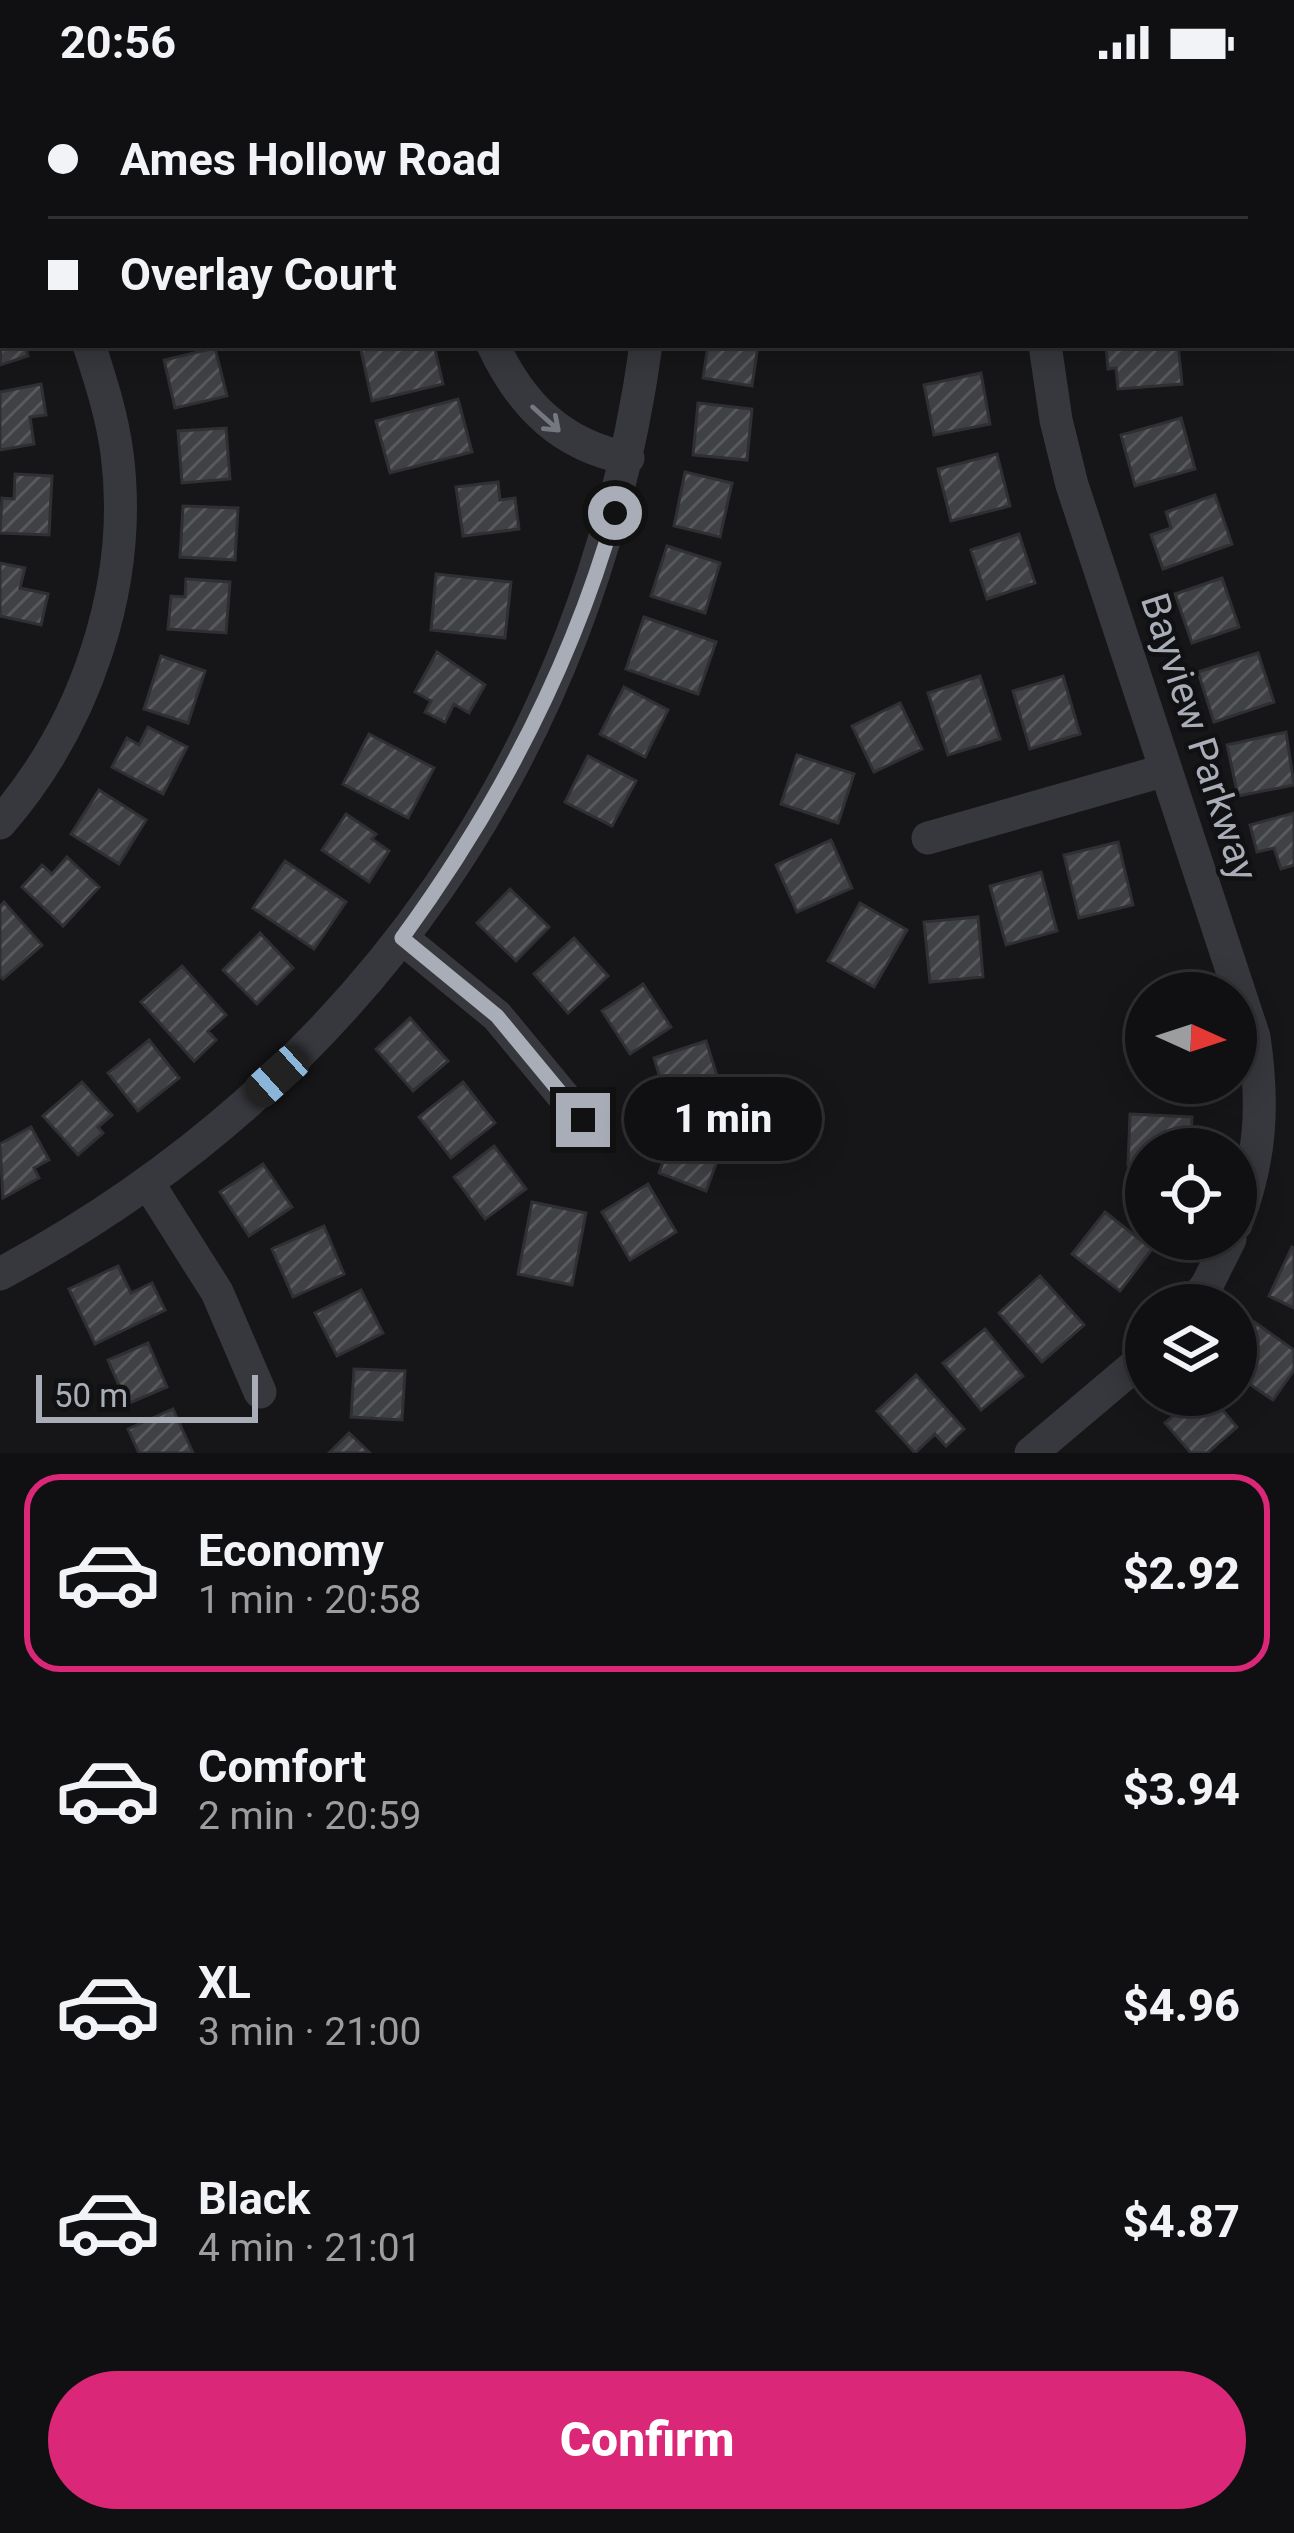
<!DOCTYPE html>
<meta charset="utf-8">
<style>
body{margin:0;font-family:Roboto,sans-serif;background:#19191b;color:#f1f3f6;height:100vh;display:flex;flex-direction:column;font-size:45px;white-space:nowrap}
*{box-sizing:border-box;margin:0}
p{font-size:39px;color:#9c9d9f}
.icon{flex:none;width:66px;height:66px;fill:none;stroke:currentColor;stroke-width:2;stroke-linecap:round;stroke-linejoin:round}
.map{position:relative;height:1369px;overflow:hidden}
.panel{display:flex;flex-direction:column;background:#101012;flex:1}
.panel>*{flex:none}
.hud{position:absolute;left:0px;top:0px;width:1296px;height:264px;box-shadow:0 6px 30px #0003,0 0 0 3px #303032;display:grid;align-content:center;height:264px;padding:0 48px;background:#101012}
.needle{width:78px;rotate:93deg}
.controls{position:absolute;left:1125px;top:888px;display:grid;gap:24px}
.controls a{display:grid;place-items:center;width:132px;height:132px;border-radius:50%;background:#101012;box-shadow:0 6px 30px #0003,0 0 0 3px #303032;font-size:60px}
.scale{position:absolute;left:36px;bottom:30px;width:222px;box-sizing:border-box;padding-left:12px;border:6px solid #a8adb8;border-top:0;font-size:33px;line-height:42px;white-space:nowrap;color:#a8adb8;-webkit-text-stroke:9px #111113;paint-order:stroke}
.end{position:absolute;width:54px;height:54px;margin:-27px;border:15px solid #a8adb8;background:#111;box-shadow:0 0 0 6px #111}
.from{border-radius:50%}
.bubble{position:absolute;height:84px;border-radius:42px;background:#101012;box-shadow:0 6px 30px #0003,0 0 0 3px #303032;font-size:39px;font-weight:800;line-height:84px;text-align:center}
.car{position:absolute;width:36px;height:72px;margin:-36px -18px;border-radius:15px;box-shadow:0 0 9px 3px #0007;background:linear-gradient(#222 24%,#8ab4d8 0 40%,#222 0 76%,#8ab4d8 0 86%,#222 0)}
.hud b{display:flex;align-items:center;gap:42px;height:114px;font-size:45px}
.hud b+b{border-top:3px solid #303032}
.hud i{width:30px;height:30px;background:#f1f3f6}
ul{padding:21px 0 0;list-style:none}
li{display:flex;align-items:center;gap:36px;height:198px;margin:0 24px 18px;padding:0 24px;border:6px solid transparent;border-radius:36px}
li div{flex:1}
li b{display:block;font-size:45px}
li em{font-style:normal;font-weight:800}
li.on{border-color:#db2777}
li>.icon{width:108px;height:108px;stroke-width:1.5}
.cta{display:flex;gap:24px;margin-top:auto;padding:24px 48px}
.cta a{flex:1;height:138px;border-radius:72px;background:#db2777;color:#fff;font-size:48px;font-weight:800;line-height:138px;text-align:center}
.status{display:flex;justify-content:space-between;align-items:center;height:84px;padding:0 60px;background:#101012;direction:ltr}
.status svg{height:33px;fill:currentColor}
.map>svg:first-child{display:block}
</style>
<div class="status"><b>20:56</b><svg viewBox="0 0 49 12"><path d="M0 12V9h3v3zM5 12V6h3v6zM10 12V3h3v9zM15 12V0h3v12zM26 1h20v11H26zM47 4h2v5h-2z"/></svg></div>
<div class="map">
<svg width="1294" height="1369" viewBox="0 0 1294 1369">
<defs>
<pattern id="building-hatch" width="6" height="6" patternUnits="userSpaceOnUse" patternTransform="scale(3)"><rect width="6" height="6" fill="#404145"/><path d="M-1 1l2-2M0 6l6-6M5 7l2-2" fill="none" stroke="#595a5e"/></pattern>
</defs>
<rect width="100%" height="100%" fill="#161618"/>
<!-- building -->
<path fill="url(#building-hatch)" stroke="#303034" stroke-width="3" d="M3,226V261H25L28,272L0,281Z
M434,261L443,300L372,317L360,262Z
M708,261H758L752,302L703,294Z
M1106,261H1178L1182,300L1118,305L1116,284L1108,285Z
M215,264L227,312L175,324L164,276Z
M981,289L990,340L934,351L924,301Z
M41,300L46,331L30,333L34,360L0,366V308Z
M458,315L472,368L390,389L376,337Z
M698,319L752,325L747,376L693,371Z
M1181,334L1195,385L1135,402L1121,351Z
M226,344L230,395L182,399L178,347Z
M997,370L1010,422L951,437L938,385Z
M685,388L732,399L720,453L674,442Z
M15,390L52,392L49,451L0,449L2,414L14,415Z
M498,398L500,416L515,414L519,445L463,452L456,403Z
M1215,411L1232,460L1163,485L1151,451L1171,444L1166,428Z
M183,422L238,424L235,476L180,473Z
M1019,450L1035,499L987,515L971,466Z
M667,462L720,479L705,529L651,512Z
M0,479L25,484L20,504L48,510L41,541L0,532Z
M436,490L511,498L505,554L431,546Z
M1222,494L1239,543L1192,559L1175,510Z
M186,495L230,498L226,549L168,545L171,512L185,513Z
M644,533L716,558L698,610L626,585Z
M437,568L485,601L469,629L454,620L445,638L425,628L431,617L415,608Z
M1258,569L1274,618L1214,638L1198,588Z
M161,572L205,587L188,639L144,625Z
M980,592L1000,655L948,671L928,609Z
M1063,592L1080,650L1030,665L1013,607Z
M624,603L668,626L645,673L600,650Z
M900,619L922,665L874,688L852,642Z
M148,643L187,663L163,710L112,683L127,654L139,661Z
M1286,648L1294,701L1238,712L1227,661Z
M369,650L434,684L408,734L343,700Z
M797,671L854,690L838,739L781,720Z
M588,672L636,697L612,742L565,718Z
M99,706L146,736L119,780L71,750Z
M1294,729V781L1281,785L1274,764L1257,768L1250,741Z
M346,730L376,750L372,755L389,767L369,798L322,766Z
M831,756L852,804L797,828L776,781Z
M1118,758L1133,821L1079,834L1064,771Z
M67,773L99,803L63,842L22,803L42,781L52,790Z
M285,777L346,818L314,865L253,824Z
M1041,788L1057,847L1006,861L990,802Z
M510,805L549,843L516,877L477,839Z
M4,818L42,861L3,895L0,892V822Z
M860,819L907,846L874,903L828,877Z
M978,833L983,893L930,898L924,838Z
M260,849L293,884L257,920L223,886Z
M574,854L608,892L568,929L534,890Z
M182,882L226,931L208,947L216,956L194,977L141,918Z
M643,900L671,943L630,970L602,927Z
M410,934L448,977L413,1007L376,965Z
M149,956L179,994L138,1027L108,989Z
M706,957L722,1007L669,1024L654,974Z
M82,998L112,1031L98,1043L103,1049L78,1071L43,1032Z
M463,998L495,1039L451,1074L419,1033Z
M1130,1030L1192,1033L1190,1065H1146V1082L1128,1081Z
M677,1040L724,1058L706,1107L659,1089Z
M31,1043L49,1076L34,1084L39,1094L3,1114L0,1060Z
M494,1062L526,1105L485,1135L454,1093Z
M263,1080L292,1123L249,1152L220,1108Z
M648,1100L676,1148L630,1176L602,1128Z
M532,1118L586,1129L572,1201L518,1190Z
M1105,1128L1152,1165L1120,1207L1072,1170Z
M324,1142L344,1190L293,1213L272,1165Z
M1292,1163L1294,1164V1224L1269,1212Z
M118,1182L131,1209L152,1199L165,1226L95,1260L69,1205Z
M1040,1192L1084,1241L1042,1278L999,1229Z
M361,1206L383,1249L337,1272L315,1229Z
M1253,1237L1294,1266V1286L1273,1316L1236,1291V1263Z
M985,1245L1023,1292L981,1326L943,1279Z
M148,1259L167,1303L127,1320L108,1276Z
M354,1285L405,1287L402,1336L351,1333Z
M916,1291L964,1345L946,1362L935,1350L915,1369L877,1327Z
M1197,1311H1210L1237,1343L1207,1369H1191L1165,1339Z
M173,1325L193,1369H139L128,1345Z
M349,1349L370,1369H329Z"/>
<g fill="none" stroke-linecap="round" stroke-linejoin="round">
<!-- minor -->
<path stroke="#37383d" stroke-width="33" d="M6,0L7,3
M419,0V3
M874,0L881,3
M682,3V0
M1074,3L1075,0
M493,261C521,321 562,362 628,374
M1045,261L1056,336L1072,401L1254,953C1264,1021 1261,1077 1236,1140
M0,739C86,640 134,500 117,369C112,332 101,297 89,261
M928,754L1166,686
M402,854L497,932L583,1036
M148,1099L217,1208L260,1308
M0,1190C361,997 590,666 646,261
M1191,1221L1207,1201L1230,1155
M1031,1369L1146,1272"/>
</g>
<!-- one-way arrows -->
<defs><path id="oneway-shaft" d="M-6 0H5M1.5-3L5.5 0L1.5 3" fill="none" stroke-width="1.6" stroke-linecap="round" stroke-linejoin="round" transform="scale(3)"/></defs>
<use stroke="#757881" href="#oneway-shaft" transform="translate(546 335) rotate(42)"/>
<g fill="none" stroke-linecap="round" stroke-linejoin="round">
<!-- route -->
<path stroke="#a8adb8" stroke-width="15" d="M583,1036L497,932L402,854C497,724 571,584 615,429"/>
</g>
<g text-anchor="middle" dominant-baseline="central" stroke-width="9" stroke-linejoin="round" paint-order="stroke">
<!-- street labels -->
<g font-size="39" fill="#a8adb8" stroke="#111113">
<text transform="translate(1199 653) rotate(72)">Bayview Parkway</text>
</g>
</g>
</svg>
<div class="controls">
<a><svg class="needle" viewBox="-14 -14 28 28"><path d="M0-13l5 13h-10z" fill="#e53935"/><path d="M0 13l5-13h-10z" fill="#9c9d9f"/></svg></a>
<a><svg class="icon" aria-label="locate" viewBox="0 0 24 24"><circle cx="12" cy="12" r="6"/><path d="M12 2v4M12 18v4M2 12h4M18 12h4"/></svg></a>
<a><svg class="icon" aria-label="layers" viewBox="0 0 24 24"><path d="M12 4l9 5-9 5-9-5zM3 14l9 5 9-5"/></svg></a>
</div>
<div class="scale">50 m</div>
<i class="end from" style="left:615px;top:429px"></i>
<i class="end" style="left:583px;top:1036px"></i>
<div class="bubble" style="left:624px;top:993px;width:198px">1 min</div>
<i class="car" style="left:277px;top:992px;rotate:228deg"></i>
<div class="hud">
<b><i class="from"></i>Ames Hollow Road</b>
<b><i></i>Overlay Court</b>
</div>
</div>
<section class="panel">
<ul>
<li class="on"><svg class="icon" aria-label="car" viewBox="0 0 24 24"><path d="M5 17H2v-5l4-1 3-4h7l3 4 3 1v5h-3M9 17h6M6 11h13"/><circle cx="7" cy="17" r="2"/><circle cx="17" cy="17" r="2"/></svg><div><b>Economy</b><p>1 min · 20:58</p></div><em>$2.92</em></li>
<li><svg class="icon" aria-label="car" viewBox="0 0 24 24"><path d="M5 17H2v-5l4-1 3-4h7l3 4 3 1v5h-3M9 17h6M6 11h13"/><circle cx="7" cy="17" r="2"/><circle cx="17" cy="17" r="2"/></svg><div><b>Comfort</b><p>2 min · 20:59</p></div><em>$3.94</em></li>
<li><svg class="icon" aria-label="car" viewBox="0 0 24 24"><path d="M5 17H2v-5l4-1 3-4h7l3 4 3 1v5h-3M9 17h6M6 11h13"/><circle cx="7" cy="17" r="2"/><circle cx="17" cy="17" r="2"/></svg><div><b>XL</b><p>3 min · 21:00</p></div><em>$4.96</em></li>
<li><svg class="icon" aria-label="car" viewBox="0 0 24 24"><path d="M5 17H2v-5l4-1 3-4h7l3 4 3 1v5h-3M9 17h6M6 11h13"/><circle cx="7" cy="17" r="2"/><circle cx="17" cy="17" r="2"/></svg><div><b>Black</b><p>4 min · 21:01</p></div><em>$4.87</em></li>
</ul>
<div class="cta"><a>Confirm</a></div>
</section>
